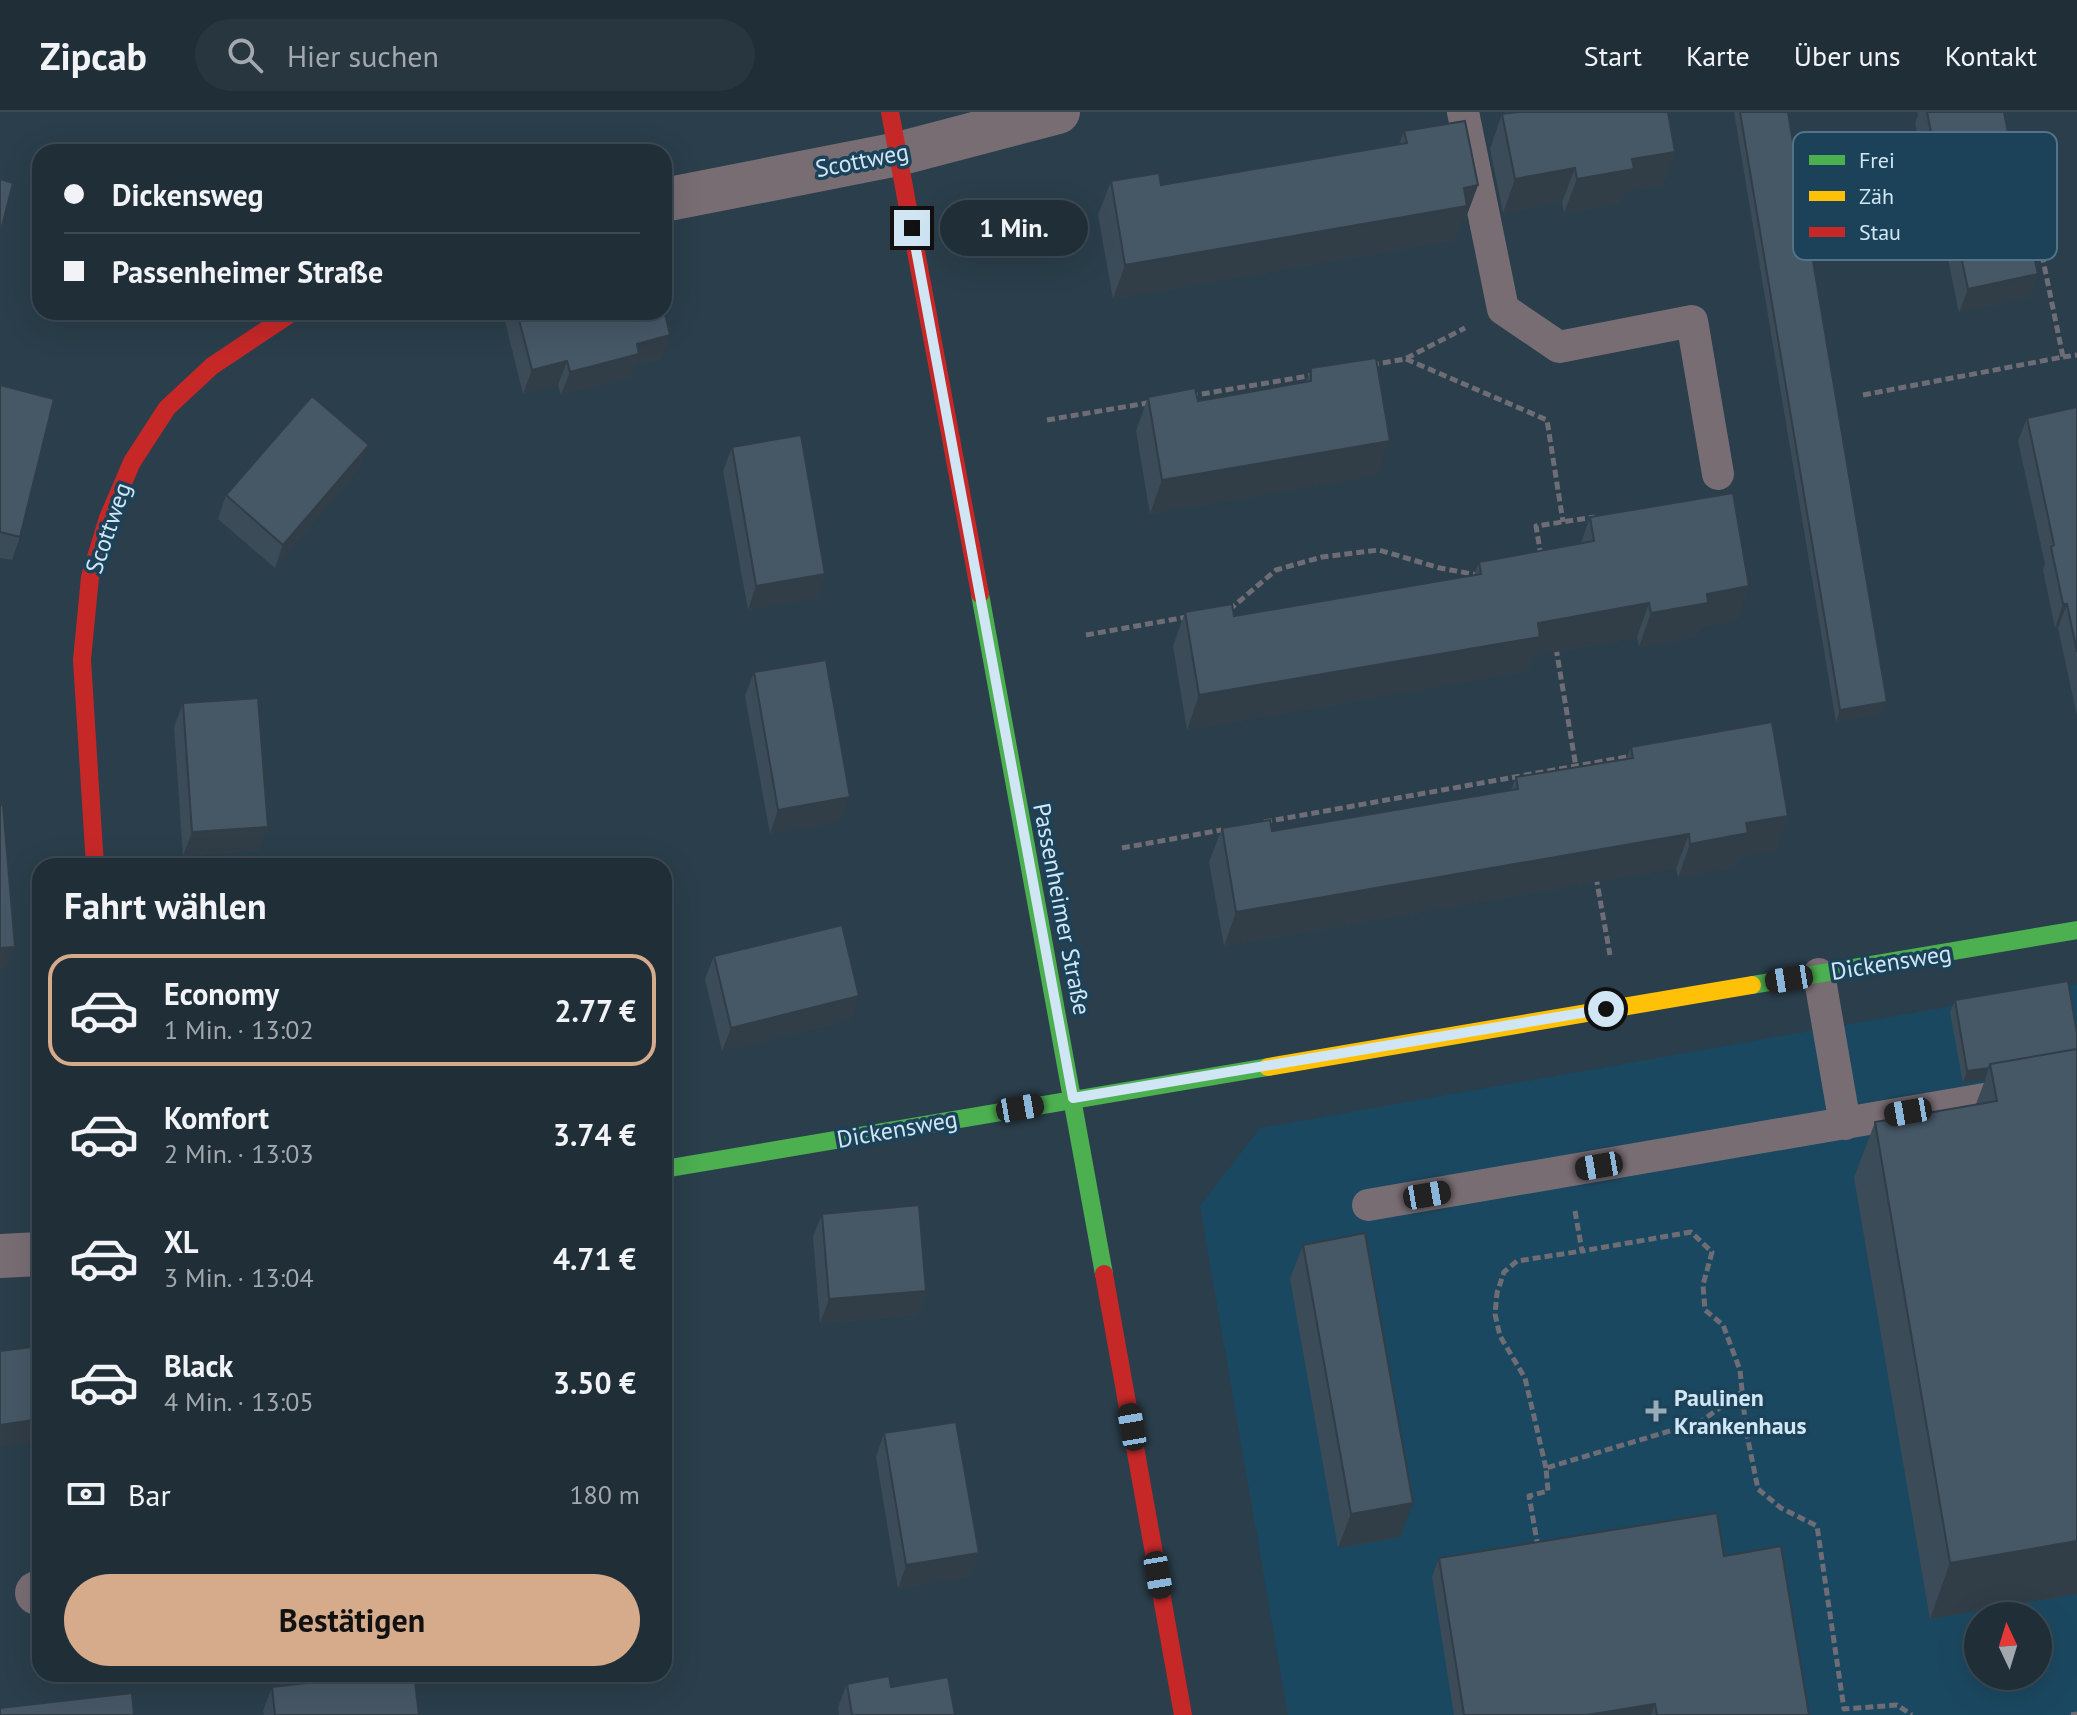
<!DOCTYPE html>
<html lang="de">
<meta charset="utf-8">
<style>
body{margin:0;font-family:"PT Sans",sans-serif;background:#283640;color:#f1f3f6;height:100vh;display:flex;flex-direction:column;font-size:30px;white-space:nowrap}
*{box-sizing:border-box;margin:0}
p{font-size:26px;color:#a2a8ae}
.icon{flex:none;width:44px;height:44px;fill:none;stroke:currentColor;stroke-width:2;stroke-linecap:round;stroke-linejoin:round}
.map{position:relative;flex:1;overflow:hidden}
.drawer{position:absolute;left:32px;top:746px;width:640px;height:824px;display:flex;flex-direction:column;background:#202e38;border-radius:24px;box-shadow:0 8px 32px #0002,0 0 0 2px #3d4a53}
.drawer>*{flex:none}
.guide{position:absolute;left:32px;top:32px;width:640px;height:176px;border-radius:24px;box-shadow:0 8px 32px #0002,0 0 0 2px #3d4a53;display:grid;align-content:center;height:176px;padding:0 32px;background:#202e38}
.needle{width:52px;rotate:356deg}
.buttons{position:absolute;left:1964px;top:1490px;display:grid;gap:16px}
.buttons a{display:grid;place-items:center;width:88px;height:88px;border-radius:50%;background:#202e38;box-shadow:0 8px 32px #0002,0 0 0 2px #3d4a53;font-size:40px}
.end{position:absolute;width:36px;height:36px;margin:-18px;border:10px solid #d1e6f4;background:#111;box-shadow:0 0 0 4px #111}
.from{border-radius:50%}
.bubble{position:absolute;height:56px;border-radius:28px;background:#202e38;box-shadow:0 8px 32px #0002,0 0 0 2px #3d4a53;font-size:26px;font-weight:600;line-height:56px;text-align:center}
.car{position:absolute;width:24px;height:48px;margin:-24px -12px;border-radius:10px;box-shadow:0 0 6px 2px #0007;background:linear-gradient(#222 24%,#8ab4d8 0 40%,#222 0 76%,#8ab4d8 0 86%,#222 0)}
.guide b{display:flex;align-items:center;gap:28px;height:76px;font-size:30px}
.guide b+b{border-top:2px solid #3d4a53}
.guide i{width:20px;height:20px;background:#f1f3f6}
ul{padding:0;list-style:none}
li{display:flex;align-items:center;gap:24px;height:112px;margin:0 16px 12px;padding:0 16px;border:4px solid transparent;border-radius:24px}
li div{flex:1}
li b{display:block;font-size:30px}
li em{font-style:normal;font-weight:600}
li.current{border-color:#d6ab8b}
li>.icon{width:72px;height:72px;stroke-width:1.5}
h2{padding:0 32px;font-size:36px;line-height:96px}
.pay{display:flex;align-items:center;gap:20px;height:88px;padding:0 32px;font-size:30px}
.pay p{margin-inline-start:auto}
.primary-button{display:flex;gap:16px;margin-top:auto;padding:16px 32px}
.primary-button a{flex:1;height:92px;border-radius:48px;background:#d6ab8b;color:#111;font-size:32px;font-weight:600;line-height:92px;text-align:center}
header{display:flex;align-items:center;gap:48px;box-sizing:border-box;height:112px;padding:0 40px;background:#202e38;border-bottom:2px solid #3d4a53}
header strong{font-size:38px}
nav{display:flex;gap:44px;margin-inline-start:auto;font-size:28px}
.search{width:560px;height:72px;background:#283640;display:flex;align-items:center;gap:20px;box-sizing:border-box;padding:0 28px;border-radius:44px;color:#a2a8ae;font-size:30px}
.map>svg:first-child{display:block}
</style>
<header>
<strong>Zipcab</strong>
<div class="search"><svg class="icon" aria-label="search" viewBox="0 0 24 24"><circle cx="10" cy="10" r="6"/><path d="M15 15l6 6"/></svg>Hier suchen</div>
<nav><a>Start</a><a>Karte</a><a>Über uns</a><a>Kontakt</a></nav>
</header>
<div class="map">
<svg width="2077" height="1603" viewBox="0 0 2077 1603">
<rect width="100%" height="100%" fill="#2a3e4b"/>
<!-- built -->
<path fill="#1b4861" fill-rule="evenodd" d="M2077,872V1603H1288L1200,1094L1260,1016ZM1978,1504H2038V1564H1978Z"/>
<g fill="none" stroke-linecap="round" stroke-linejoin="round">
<!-- path -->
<path stroke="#6e6c74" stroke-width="5" stroke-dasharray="8 4" stroke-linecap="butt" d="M2063,245L2077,243
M1406,247L1547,308L1563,410
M1371,253L1405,247L1465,216
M1863,283L2063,245L2035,109L2022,80
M1190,284L1314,263
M1047,308L1153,290
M1541,444L1536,414L1595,405
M1229,498L1276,458L1322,445L1379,438L1440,456L1478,463
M1086,523L1187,505
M1556,536L1577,661
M1264,710L1632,644
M1122,736L1227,717
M1596,765L1610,843
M1575,1099L1582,1139L1691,1120L1712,1140L1703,1173L1705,1198L1723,1213L1740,1258L1746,1318L1758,1377L1781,1396L1817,1414L1844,1597L1897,1593L1912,1603
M1546,1356L1525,1266L1500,1224L1495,1202L1497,1181L1504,1160L1517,1149L1582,1139
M1538,1435L1529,1384L1548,1379L1546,1356L1700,1310L1742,1280
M2071,1603L2077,1602"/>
<!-- lane -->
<path stroke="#796d74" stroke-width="32" d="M1463,0L1503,197L1559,235L1692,209L1718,362
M1819,862L1845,1012
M1368,1093L2077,971"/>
<!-- street -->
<path stroke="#796d74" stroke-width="44" d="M664,88L898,42L1058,0
M0,1144L40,1142
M37,1481L40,1482"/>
<!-- fast -->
<path stroke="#4caf50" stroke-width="18" d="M980,482L1104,1162
M1752,873L2077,818
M664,1057L1268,955"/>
<!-- slow -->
<path stroke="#ffc107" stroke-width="18" d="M1268,955L1752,873"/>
<!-- jam -->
<path stroke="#c62828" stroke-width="18" d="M890,0L980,482
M95,754L82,548L90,465L108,406L132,350L167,296L212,254L293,200
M1104,1162L1183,1603"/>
</g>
<!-- wall -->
<path fill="#3c4b58" d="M1505,0H1668L1675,40L1662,74L1625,80L1621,91L1564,101L1562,90L1503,101L1490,37L1502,2H1505Z
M1734,0H1788L1887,590L1882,602L1836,610Z
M1917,0H2004L2017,68L2025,91L2023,97L2038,162L2029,185L1959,201L1932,69H1928L1915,11L1918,4Z
M1404,19L1478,73L1465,108H1461L1454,128L1113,187L1098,103L1111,69L1161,73L1399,32Z
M508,200H664L662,247L635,253L630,266L561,283L558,273L523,282L505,209Z
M1311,256L1378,363L1150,402L1136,319L1148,285L1198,289L1306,270Z
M0,273L20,425L12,448L0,446Z
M2077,295V604L2058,516H2055L2043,458L2045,452L2018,329L2027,306Z
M732,335L825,462L817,486L748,498L723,359Z
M360,356L275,456L218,407L226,383Z
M1590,405L1749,474L1737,509L1699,515L1696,525L1639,535L1637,525L1534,544L1528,559L1187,618L1173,534L1185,500L1234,504L1474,463L1479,450L1581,431Z
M754,560L841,709L770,722L745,584Z
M183,591L268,715L259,738L183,744L174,615Z
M1631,635L1788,704L1776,738L1739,745L1735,755L1678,766L1676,756L1224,834L1209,750L1222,716L1272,719L1511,678L1516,665L1626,647Z
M714,844L859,884L850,908L722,939L705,867Z
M2068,869L2077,1482L1930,1507L1854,1066L1875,1010L1976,992L1985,968L1963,971L1950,900L1955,888Z
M822,1102L926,1179L918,1203L820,1211L813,1125Z
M1303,1133L1400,1425L1338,1436L1290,1167Z
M884,1321L979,1441L970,1464L898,1477L876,1345Z
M1724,1444L1809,1603H1454L1432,1465L1439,1446Z
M847,1572L891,1575L955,1603H839L838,1595Z
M272,1575L419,1603H264L263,1599Z"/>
<!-- shaded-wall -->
<path fill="#313d47" d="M1675,40L1662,74L1625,80L1621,91L1564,101L1577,67L1632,47Z
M1575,56L1562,90L1503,101L1515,67Z
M1478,73L1465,108H1461L1454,128L1113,187L1125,153Z
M2038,162L2029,185L1959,201L1968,177Z
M670,223L662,247L635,253L630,266L561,283L570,260L637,232Z
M567,249L558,273L523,282L532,258Z
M1390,329L1378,363L1150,402L1162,368Z
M369,333L360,356L275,456L283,433Z
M825,462L817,486L748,498L756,474Z
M1749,474L1737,509L1699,515L1696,525L1639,535L1651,501L1707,482Z
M1649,491L1637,525L1534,544L1528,559L1187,618L1199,583L1538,511Z
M2063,492H2067L2058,516H2055Z
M1887,590L1882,602L1836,610L1840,598Z
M850,685L841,709L770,722L778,698Z
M1788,704L1776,738L1739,745L1735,755L1678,766L1690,732L1746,711Z
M268,715L259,738L183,744L192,720Z
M1689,722L1676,756L1224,834L1236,800Z
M15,835L6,858L0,859V836Z
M859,884L850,908L722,939L731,916Z
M1989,956L1985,968L1963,971L1967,959Z
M926,1179L918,1203L820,1211L829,1187Z
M40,1307V1330L0,1335V1313Z
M1413,1391L1400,1425L1338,1436L1351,1402Z
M2077,1429V1482L1930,1507L1950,1451Z
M979,1441L970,1464L898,1477L906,1453Z
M520,1562H590V1563L518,1570Z
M1655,1592L1651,1603H1587Z"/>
<!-- building -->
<path fill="#465766" stroke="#313d47" stroke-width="2" d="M1517,0H1668L1675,40L1632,47L1634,57L1577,67L1575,56L1515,67L1502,2Z
M1740,0H1788L1887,590L1840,598Z
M1927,0H2004L2017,68L2021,71L2025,91L2023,95L2038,162L1968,177L1940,46L1936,45Z
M1465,9L1478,73L1464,76L1467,94L1125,153L1111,69L1159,61L1161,73L1407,31L1404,19Z
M0,67L13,71L0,122Z
M664,198L670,223L637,232L639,242L570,260L567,249L532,258L517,200H664Z
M1376,246L1390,329L1162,368L1148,285L1195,276L1198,289L1311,269V256Z
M0,273L54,287L20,425L0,420Z
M312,284L369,333L283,433L226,383Z
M2077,295V540L2067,492H2063L2051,435L2054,433L2027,306Z
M801,323L825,462L756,474L732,335Z
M1733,381L1749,474L1707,482L1708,491L1651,501L1649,491L1538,511L1540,525L1199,583L1185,500L1232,492L1234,504L1481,462L1479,450L1594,429L1590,405Z
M826,548L850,685L778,698L754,560Z
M258,586L268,715L192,720L183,591Z
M1772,610L1788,704L1746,711L1748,721L1690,732L1689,722L1236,800L1222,716L1270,708L1272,719L1518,677L1516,665L1633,646L1631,635Z
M0,693H3L15,835L0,836Z
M842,813L859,884L731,916L714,844Z
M2068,869L2077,921V937L1990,952L1989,956L1967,959L1955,888Z
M2077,937V1429L1950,1451L1875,1010L1997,989L1990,952Z
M919,1093L926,1179L829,1187L822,1102Z
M1365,1121L1413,1391L1351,1402L1303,1133Z
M40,1234V1307L0,1313V1239Z
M956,1310L979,1441L906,1453L884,1321Z
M1717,1401L1724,1444L1781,1434L1809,1603H1657L1655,1592L1587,1603H1464L1439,1446Z
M385,1562H414L419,1603H275L272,1575Z
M889,1564L891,1575L948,1565L955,1603H852L847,1572Z
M132,1581L134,1603H0V1596Z"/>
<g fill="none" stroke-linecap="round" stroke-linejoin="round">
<!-- route -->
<path stroke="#d1e6f4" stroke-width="10" d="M912,116L1073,986L1606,897"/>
</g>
<!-- markers -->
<path fill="#97abb9" stroke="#1c4259" stroke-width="3" d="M1652 1287h8v8h8v8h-8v8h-8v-8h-8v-8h8z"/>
<g text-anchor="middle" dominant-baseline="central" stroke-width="7" stroke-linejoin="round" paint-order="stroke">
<!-- street labels -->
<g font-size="24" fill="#d1e6f4" stroke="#1c4259">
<text transform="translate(862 48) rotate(-11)">Scottweg</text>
<text transform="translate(108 416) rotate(-71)">Scottweg</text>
<text transform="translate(1062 797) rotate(79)">Passenheimer Straße</text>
<text transform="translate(1891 850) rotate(-9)">Dickensweg</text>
<text transform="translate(897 1017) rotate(-10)">Dickensweg</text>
</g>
<!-- poi labels -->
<g font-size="24" font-weight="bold" fill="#d1e6f4" stroke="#1c4259" text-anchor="start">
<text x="1674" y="1285">Paulinen<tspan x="1674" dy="28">Krankenhaus</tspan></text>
</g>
</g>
<!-- legend -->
<rect x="1793" y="20" width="264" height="128" rx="12" fill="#1c4259" stroke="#527388" stroke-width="2"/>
<rect x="1809" y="43" width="36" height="10" fill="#4caf50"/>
<rect x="1809" y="79" width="36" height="10" fill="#ffc107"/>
<rect x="1809" y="115" width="36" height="10" fill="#c62828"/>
<g font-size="22" fill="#d1e6f4">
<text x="1859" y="56">Frei</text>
<text x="1859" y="92">Zäh</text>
<text x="1859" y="128">Stau</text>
</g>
</svg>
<div class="buttons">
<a><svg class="needle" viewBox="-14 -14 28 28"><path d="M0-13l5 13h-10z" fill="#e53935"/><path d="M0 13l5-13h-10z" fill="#a2a8ae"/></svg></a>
</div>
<i class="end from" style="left:1606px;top:897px"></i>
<i class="end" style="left:912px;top:116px"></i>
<div class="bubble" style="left:940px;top:88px;width:148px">1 Min.</div>
<i class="car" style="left:1789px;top:867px;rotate:261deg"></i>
<i class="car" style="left:1020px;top:996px;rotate:80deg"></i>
<i class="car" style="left:1908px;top:1000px;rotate:260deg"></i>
<i class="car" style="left:1599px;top:1054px;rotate:260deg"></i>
<i class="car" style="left:1427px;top:1083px;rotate:80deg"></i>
<i class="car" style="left:1132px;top:1315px;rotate:350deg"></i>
<i class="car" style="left:1158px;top:1463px;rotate:170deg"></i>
<div class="guide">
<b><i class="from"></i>Dickensweg</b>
<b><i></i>Passenheimer Straße</b>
</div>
<section class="drawer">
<h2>Fahrt wählen</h2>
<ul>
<li class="current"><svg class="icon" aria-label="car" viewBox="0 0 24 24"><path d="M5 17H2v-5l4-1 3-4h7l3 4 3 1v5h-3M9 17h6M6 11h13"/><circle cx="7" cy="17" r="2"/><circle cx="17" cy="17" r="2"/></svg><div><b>Economy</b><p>1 Min. · 13:02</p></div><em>2.77 €</em></li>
<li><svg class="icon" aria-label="car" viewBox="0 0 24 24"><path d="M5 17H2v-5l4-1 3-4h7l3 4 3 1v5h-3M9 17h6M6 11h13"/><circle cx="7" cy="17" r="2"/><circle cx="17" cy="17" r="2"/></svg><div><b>Komfort</b><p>2 Min. · 13:03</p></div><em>3.74 €</em></li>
<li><svg class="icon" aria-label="car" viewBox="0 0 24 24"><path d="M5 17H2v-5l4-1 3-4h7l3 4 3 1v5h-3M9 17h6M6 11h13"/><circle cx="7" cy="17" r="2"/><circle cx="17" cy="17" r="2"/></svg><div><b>XL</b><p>3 Min. · 13:04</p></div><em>4.71 €</em></li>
<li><svg class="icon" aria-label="car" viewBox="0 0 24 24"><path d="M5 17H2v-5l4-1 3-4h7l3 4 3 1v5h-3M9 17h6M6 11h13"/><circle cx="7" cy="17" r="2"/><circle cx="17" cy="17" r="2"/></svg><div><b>Black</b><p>4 Min. · 13:05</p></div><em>3.50 €</em></li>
</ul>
<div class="pay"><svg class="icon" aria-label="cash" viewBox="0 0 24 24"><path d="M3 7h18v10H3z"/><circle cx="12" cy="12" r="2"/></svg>Bar<p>180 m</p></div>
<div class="primary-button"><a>Bestätigen</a></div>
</section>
</div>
